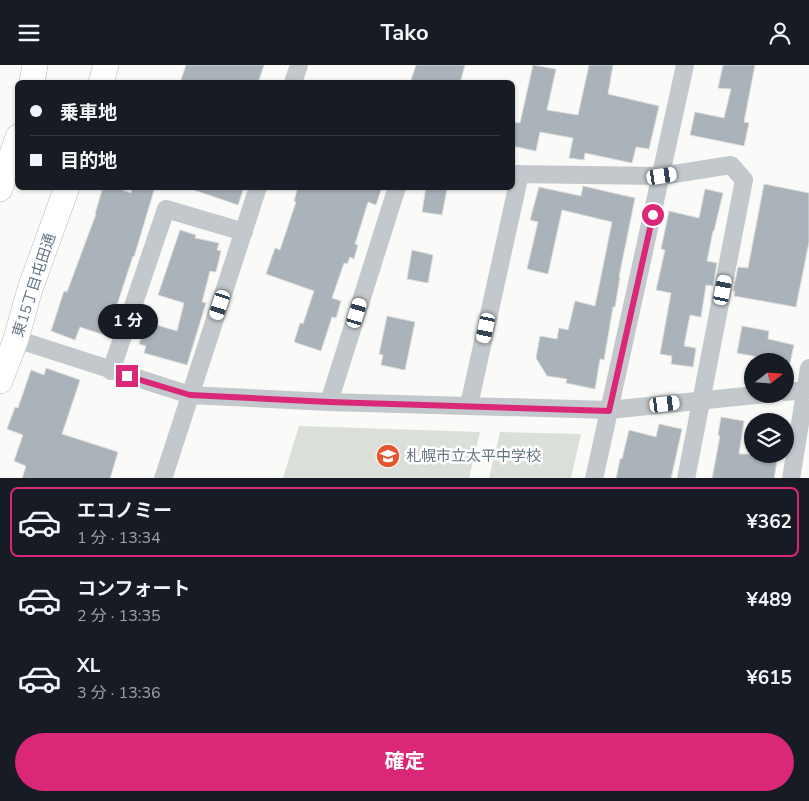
<!DOCTYPE html>
<html lang="ja">
<meta charset="utf-8">
<style>
body{margin:0;font-family:"Nunito Sans","Noto Sans JP",sans-serif;background:#20242c;color:#f1f3f6;height:100vh;display:flex;flex-direction:column;font-size:19px;white-space:nowrap}
*{box-sizing:border-box;margin:0}
p{font-size:16px;color:#9ea1a6}
.icon{flex:none;width:28px;height:28px;fill:none;stroke:currentColor;stroke-width:2;stroke-linecap:round;stroke-linejoin:round}
.map{position:relative;height:413px;overflow:hidden}
.drawer{display:flex;flex-direction:column;background:#171b24;flex:1}
.drawer>*{flex:none}
.top-card{position:absolute;left:15px;top:15px;width:500px;height:110px;border-radius:8px;box-shadow:0 1px 4px #0004;display:grid;align-content:center;height:110px;padding:0 15px;background:#171b24}
.needle{width:32px;rotate:73deg}
.controls{position:absolute;left:744px;top:288px;display:grid;gap:10px}
.controls a{display:grid;place-items:center;width:50px;height:50px;border-radius:50%;background:#171b24;box-shadow:0 1px 4px #0004;font-size:25px}
.end{position:absolute;width:22px;height:22px;margin:-11px;border:6px solid #db2777;background:#fff;box-shadow:0 0 0 2px #fff}
.from{border-radius:50%}
.bubble{position:absolute;height:35px;border-radius:18px;background:#171b24;box-shadow:0 1px 4px #0004;font-size:16px;font-weight:700;line-height:35px;text-align:center}
.car{position:absolute;width:15px;height:30px;margin:-15px -8px;border-radius:6px;box-shadow:0 0 4px 1px #0007;background:linear-gradient(#fff 24%,#345 0 40%,#fff 0 76%,#345 0 86%,#fff 0)}
.top-card b{display:flex;align-items:center;gap:18px;height:48px;font-size:19px}
.top-card b+b{border-top:1px solid #363941}
.top-card i{width:12px;height:12px;background:#f1f3f6}
ul{padding:9px 0 0;list-style:none}
li{display:flex;align-items:center;gap:15px;height:70px;margin:0 10px 8px;padding:0 5px;border:2px solid transparent;border-radius:8px}
li div{flex:1}
li b{display:block;font-size:19px}
li em{font-style:normal;font-weight:700}
li.active{border-color:#db2777}
li>.icon{width:45px;height:45px;stroke-width:1.5}
.action{display:flex;gap:10px;margin-top:auto;padding:10px 15px}
.action a{flex:1;height:58px;border-radius:30px;background:#db2777;color:#fff;font-size:20px;font-weight:700;line-height:58px;text-align:center}
header{display:flex;justify-content:space-between;align-items:center;height:65px;padding:0 15px;background:#171b24;font-size:22px;font-weight:700}
.map>svg:first-child{display:block}
</style>
<header><svg class="icon" aria-label="menu" viewBox="0 0 24 24"><path d="M4 6h16M4 12h16M4 18h16"/></svg>Tako<svg class="icon" aria-label="person" viewBox="0 0 24 24"><circle cx="12" cy="8" r="4"/><path d="M4 21q1-7 8-7t8 7"/></svg></header>
<div class="map">
<svg width="809" height="414" viewBox="0 0 809 414">
<rect width="100%" height="100%" fill="#fafaf8"/>
<!-- green -->
<path fill="#dadfd7" d="M299,361L480,367L469,413H283Z
M500,367L581,369L571,413H489Z"/>
<!-- building -->
<path fill="#aab3b9" stroke="#dcdcda" d="M186,0H264L258,18H180Z
M416,0H465L460,18H410Z
M533,0L556,4L547,45L578,50L589,0H613L608,29L659,41L649,84L636,82L632,98L585,88L584,95L569,93L573,73L540,67L536,86L512,81V57L520,58Z
M723,0H755L744,57L749,58L744,81L690,70L695,47L724,53L731,24L718,23Z
M764,119L809,128V177L796,242L734,231L735,226H733L738,202L748,203Z
M583,121L635,133L619,212H620L615,242H613L604,295L600,294L595,324L566,318L567,314L547,311L536,293L540,271L557,274L559,263L568,265L575,236L595,241L612,157L562,145L548,209L527,204L538,157L530,155L539,122L581,131Z
M103,122H114L131,128L132,122H155L134,192L133,191L115,246L118,247L110,272L80,262L75,275L51,266L64,226L67,227L96,149H95Z
M194,122H244L238,140L194,125Z
M298,122H382L376,140L368,137L355,179L358,180L354,194L350,192L347,199L344,198L332,233L341,236L336,253L332,252L321,286L294,277L300,258L303,259L314,226L266,209L275,183L280,185L296,137L294,136Z
M426,122L447,124L442,150L422,147Z
M705,124L723,128L714,166H713L707,196L717,198L713,221L706,220L701,252L690,250L684,281L696,283L693,302L671,299L672,291L660,289L671,228L656,225L665,185L661,184L669,146L699,153Z
M180,165L196,170L195,173L219,178L217,185L221,186L216,207L210,206L202,237L206,238L187,300L144,288L146,281L139,279L146,257L177,266L184,238L158,230Z
M412,185L433,190L428,218L407,214Z
M387,251L415,257L405,305L381,300L383,290L379,289Z
M742,261L769,266L768,274L794,280L790,298L737,288Z
M46,303L80,315L62,369L118,387L110,414H22L26,401L14,396L23,370L7,364L15,342L18,343L31,305L44,310Z
M721,352L744,356L739,389H778L774,414H712L720,371L718,370Z
M659,359L682,364L671,414H616L620,394H622L629,365L656,372Z"/>
<g fill="none" stroke-linecap="round" stroke-linejoin="round">
<!-- secondary casing -->
<g stroke="#b3babf" stroke-width="26">
<path id="secondary" d="M32,18L35,0
M101,18L106,0
M0,124L18,72
M0,316L16,274L30,224L67,122"/>
</g>
<!-- street -->
<path stroke="#c3c8cc" stroke-width="18" d="M293,18L299,0
M512,109L661,111L731,100L744,115L686,414
M16,274L190,330L329,337L609,345L765,329
M111,306L166,144L244,167
M785,327L809,325
M329,337L397,122
M469,340L520,109
M163,414L258,122
M594,414L685,0
M791,414L809,303"/>
<!-- secondary -->
<use href="#secondary" stroke="#fff" stroke-width="25"/>
</g>
<g fill="none" stroke-linecap="round" stroke-linejoin="round">
<!-- route -->
<path stroke="#db2777" stroke-width="6" d="M127,311L190,330L329,337L609,346L653,150"/>
</g>
<!-- icons -->
<defs>
<g id="school-disc" transform="scale(1.25)"><circle r="9.5" fill="#e4572e" stroke="#fff"/><path d="M0-5L7-2L0 1L-7-2ZM-4 1L0 2.5L4 1V4Q0 6-4 4Z" fill="#fff"/></g>
</defs>
<g fill-rule="evenodd">
<use href="#school-disc" x="388" y="391"/>
</g>
<g text-anchor="middle" dominant-baseline="central" stroke-width="5" stroke-linejoin="round" paint-order="stroke">
<!-- street labels -->
<g font-size="15" fill="#657683" stroke="#fff">
<text transform="translate(34 220) rotate(-72)">東15丁目屯田通</text>
</g>
<!-- poi labels -->
<g font-size="15" fill="#657683" stroke="#fff" text-anchor="start">
<text x="406" y="391">札幌市立太平中学校</text>
</g>
</g>
</svg>
<div class="controls">
<a><svg class="needle" viewBox="-14 -14 28 28"><path d="M0-13l5 13h-10z" fill="#e53935"/><path d="M0 13l5-13h-10z" fill="#9ea1a6"/></svg></a>
<a><svg class="icon" aria-label="layers" viewBox="0 0 24 24"><path d="M12 4l9 5-9 5-9-5zM3 14l9 5 9-5"/></svg></a>
</div>
<i class="end from" style="left:653px;top:150px"></i>
<i class="end" style="left:127px;top:311px"></i>
<div class="bubble" style="left:98px;top:239px;width:60px">1 分</div>
<i class="car" style="left:662px;top:111px;rotate:81deg"></i>
<i class="car" style="left:723px;top:225px;rotate:11deg"></i>
<i class="car" style="left:220px;top:240px;rotate:198deg"></i>
<i class="car" style="left:357px;top:248px;rotate:17deg"></i>
<i class="car" style="left:486px;top:263px;rotate:192deg"></i>
<i class="car" style="left:665px;top:339px;rotate:83deg"></i>
<div class="top-card">
<b><i class="from"></i>乗車地</b>
<b><i></i>目的地</b>
</div>
</div>
<section class="drawer">
<ul>
<li class="active"><svg class="icon" aria-label="car" viewBox="0 0 24 24"><path d="M5 17H2v-5l4-1 3-4h7l3 4 3 1v5h-3M9 17h6M6 11h13"/><circle cx="7" cy="17" r="2"/><circle cx="17" cy="17" r="2"/></svg><div><b>エコノミー</b><p>1 分 · 13:34</p></div><em>¥362</em></li>
<li><svg class="icon" aria-label="car" viewBox="0 0 24 24"><path d="M5 17H2v-5l4-1 3-4h7l3 4 3 1v5h-3M9 17h6M6 11h13"/><circle cx="7" cy="17" r="2"/><circle cx="17" cy="17" r="2"/></svg><div><b>コンフォート</b><p>2 分 · 13:35</p></div><em>¥489</em></li>
<li><svg class="icon" aria-label="car" viewBox="0 0 24 24"><path d="M5 17H2v-5l4-1 3-4h7l3 4 3 1v5h-3M9 17h6M6 11h13"/><circle cx="7" cy="17" r="2"/><circle cx="17" cy="17" r="2"/></svg><div><b>XL</b><p>3 分 · 13:36</p></div><em>¥615</em></li>
</ul>
<div class="action"><a>確定</a></div>
</section>
